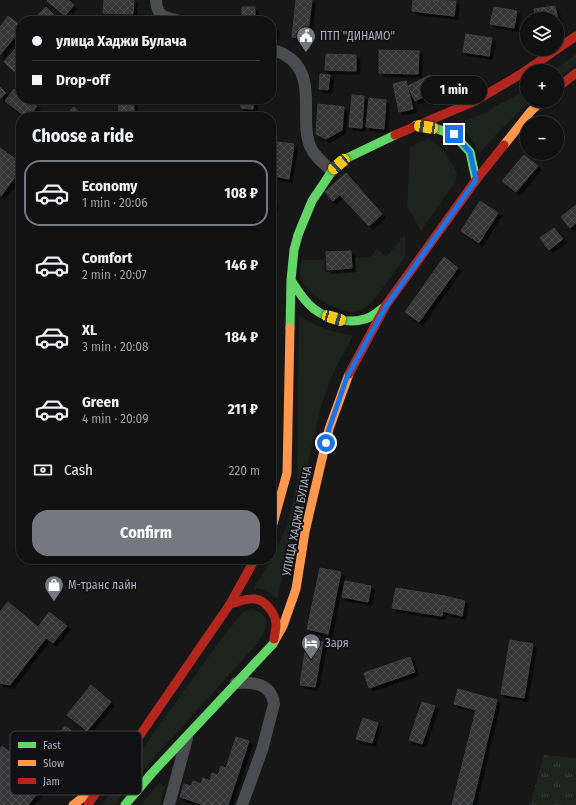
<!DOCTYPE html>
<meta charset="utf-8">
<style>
body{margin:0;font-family:"Fira Sans Condensed",sans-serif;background:#1a1a1a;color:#f1f3f6;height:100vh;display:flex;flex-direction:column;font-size:15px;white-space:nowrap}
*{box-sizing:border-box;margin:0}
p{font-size:13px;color:#9c9d9f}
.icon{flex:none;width:22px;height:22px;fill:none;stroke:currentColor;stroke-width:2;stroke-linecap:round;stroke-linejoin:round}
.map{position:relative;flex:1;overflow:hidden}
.details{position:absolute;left:16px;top:112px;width:260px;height:452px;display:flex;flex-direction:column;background:#111;border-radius:16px;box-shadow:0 1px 3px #0004,0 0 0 1px #303131}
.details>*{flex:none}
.banner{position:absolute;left:16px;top:16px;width:260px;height:88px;border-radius:16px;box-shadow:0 1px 3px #0004,0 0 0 1px #303131;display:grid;align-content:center;height:88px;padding:0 16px;background:#111}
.controls{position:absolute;left:520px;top:12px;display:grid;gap:8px}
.controls a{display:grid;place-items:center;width:44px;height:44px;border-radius:50%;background:#111;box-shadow:0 1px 3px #0004,0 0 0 1px #303131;font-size:20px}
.end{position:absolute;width:18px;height:18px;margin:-9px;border:5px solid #1a73e8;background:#fff;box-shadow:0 0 0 2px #fff}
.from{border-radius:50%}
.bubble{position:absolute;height:28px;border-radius:14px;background:#111;box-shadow:0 1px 3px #0004,0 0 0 1px #303131;font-size:13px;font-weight:700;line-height:28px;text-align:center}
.car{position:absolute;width:12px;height:24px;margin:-12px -6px;border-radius:5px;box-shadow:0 0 3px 1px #0007;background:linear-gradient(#f5c518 24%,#345 0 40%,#f5c518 0 76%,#345 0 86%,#f5c518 0)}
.banner b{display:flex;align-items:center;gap:14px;height:38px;font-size:15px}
.banner b+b{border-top:1px solid #303131}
.banner i{width:10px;height:10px;background:#f1f3f6}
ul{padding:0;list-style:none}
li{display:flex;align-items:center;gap:12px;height:66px;margin:0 8px 6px;padding:0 8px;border:2px solid transparent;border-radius:16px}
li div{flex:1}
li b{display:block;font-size:15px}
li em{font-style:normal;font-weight:700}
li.active{border-color:#757880}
li>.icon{width:36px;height:36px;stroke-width:1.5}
h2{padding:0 16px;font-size:18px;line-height:48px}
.pay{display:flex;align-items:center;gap:10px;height:44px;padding:0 16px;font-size:15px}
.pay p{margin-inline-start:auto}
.button{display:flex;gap:8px;margin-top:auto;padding:8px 16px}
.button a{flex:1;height:46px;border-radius:16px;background:#757880;color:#fff;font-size:16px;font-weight:700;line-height:46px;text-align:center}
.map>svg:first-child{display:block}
</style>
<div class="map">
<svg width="576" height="805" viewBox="0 0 576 805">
<defs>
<pattern id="park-tufts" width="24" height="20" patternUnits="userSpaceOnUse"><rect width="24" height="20" fill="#1d241e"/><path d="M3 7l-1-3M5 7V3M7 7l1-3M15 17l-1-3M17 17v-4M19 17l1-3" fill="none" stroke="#3b413d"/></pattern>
<pattern id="building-cross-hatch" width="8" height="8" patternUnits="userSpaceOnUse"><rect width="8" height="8" fill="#353536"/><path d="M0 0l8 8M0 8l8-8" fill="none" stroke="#4f5051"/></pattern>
<filter id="shadow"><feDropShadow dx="3.5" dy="3.5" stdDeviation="0" flood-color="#0009"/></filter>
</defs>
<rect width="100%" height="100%" fill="#171717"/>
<!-- grass -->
<path fill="#1d241e" d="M576,54V64L557,79V71H554Z
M527,89V101H531L500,130L480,153L470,137L457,125L488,111Z
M429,139L443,149L457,173L455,182L421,231L407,206L410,147L419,142Z
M405,235C405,242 406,250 405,256C404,260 376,297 371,303C368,305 364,308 361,310C343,318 307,295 301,278C298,272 300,267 302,260H324L325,272L354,270V258L371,257L377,248L386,257Z
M299,316L324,329L353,336L336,367L328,386L320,409L304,480L295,527L277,599L266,590L254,588L270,561L288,524L297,482Z
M252,609C275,617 266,630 256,645L159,752L114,805H102L222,638L242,613Z
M159,783L165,786L160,805H141Z"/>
<!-- park -->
<path fill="url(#park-tufts)" d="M544,755L576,758V805H530Z"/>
<!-- building -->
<path fill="url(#building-cross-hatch)" stroke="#3f4043" filter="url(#shadow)" d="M48,0H68L74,5L65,16L47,1Z
M104,0H134L133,14L103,13Z
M296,0H312L307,39L292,37Z
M413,0L456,1L454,16L412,11Z
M555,6L559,25H557V19H536L534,9Z
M46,7L60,21H42L37,16Z
M242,7H255V18H242Z
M494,7L517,11L514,28L490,24Z
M8,16L21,26V29L0,55V27Z
M102,18H116V21H102Z
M271,27L276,28L273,43L271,42Z
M466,34L492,38L489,56L463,52Z
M21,42V72L18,75L4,62Z
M379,50L419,51L418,74L379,73Z
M326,54L356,55V71L325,70Z
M320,74L330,75L328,90L319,89Z
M430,75L437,90L415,101L408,86Z
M406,81L413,109L399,112L393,84Z
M0,87L6,93L0,99Z
M14,89L21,94V99H27L37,106L28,117H26L5,101Z
M352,95L364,96L362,128L349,127Z
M369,98L386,100L384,129L366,127Z
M118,99H133L134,111L119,113Z
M241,99H254L253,109L241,108Z
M318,104L344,107L342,130L326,139L316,134Z
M74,107L83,117H63Z
M179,113H194V117H179Z
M241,114L252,116V117H240Z
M277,142L294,144L289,179L273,176Z
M0,148L21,163V169L1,196L0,195Z
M524,155L538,166L516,192L502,181Z
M346,173L354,182L333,201L325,192Z
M354,182L382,214L369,226L340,195Z
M271,201L275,202L271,214Z
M480,201L498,213L479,243L461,231Z
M576,205V223L570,228L561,217Z
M554,228L563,239L549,250L540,238Z
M351,251L352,268L327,270L326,252Z
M444,257L458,268L419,322L405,312Z
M320,568L341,572L328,634L307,629Z
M345,581L371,586L368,602L342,597Z
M396,588L445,596L442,616L392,608Z
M445,596L465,601L462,616L442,611Z
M8,602L38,627L49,612L67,626L53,643L46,638L10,685L0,683V612Z
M307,639L323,642L315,687L300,685Z
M510,640L533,644L524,698L501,694Z
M410,657L415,672L369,688L364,673Z
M91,685L111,702L87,731L67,715Z
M458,689L497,700L472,805H452L476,710L454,704Z
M422,702L435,706L422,744L409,740Z
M363,718L378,723L372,743L356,739Z
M65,726L79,737L49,775L35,764Z
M236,737L249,741L228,805H204L180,797L184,784L191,786L193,781L201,784L203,778L210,781L212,773L218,775L221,766L226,768Z
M2,746L47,782L28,805H0V749Z"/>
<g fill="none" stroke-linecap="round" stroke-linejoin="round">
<!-- street -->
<path stroke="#4b4c50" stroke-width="12" d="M156,0C157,17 164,17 179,21
M271,50C276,51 281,52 285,55C309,68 306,96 306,118C306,127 306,137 310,146C314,156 323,163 332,171
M236,683C254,682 271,683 274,704L262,750L242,805
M169,805L187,738"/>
<!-- fast -->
<path stroke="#63d668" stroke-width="9" d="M416,125L435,128L454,135L470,152L476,180
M291,280C297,290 304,301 314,309C327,319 349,324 365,319C372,317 377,313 383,308
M290,328L291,280L294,250L298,235L312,201L332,171L347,158L395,135
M125,805L152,773L273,644L275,640"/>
<!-- slow -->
<path stroke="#ff974d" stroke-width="9" d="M504,145L531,111L542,101
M271,531L287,473L290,328
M275,640L283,626L296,589L305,532L329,429L349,374
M73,805L99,785"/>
<!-- jam -->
<path stroke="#b3261e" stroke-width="9" d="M557,88L576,73
M395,135L475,101L521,74L576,36
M349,374L386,305L476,180L504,145
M230,604C238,602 247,598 255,599C265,600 275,613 276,623C276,629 275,634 274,639
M88,805L102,783L136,741L230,604L255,559"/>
</g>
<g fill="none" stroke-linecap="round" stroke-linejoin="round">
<!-- route -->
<path stroke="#1a73e8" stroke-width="5" d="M326,443L329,429L347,377L386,306L476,180L470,152L454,134"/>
</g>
<!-- icons -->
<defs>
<g id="civic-pin" transform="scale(1)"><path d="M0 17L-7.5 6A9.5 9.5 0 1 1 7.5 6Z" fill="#757880" stroke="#111113"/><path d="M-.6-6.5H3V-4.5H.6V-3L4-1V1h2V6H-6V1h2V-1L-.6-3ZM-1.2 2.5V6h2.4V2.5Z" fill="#fff"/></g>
<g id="shop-pin" transform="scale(1)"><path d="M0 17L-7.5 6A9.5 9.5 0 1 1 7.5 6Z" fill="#757880" stroke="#111113"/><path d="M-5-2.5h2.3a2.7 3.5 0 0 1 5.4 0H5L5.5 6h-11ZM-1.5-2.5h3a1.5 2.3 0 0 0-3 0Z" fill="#fff"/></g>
<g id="hotel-pin" transform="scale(1)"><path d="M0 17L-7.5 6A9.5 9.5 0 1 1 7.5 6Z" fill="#757880" stroke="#111113"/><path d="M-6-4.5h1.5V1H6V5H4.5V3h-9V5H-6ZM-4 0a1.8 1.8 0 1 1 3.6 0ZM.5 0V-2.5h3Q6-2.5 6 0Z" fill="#fff"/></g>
</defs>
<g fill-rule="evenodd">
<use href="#civic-pin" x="306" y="36"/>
<use href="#shop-pin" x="54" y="585"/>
<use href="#hotel-pin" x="311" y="643"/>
</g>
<g text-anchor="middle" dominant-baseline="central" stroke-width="3.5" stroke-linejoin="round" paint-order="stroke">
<!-- poi labels -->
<g font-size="12" fill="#a8adb8" stroke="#111113" text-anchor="start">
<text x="320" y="36">ПТП "ДИНАМО"</text>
<text x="68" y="585">М-транс лайн</text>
<text x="325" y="643">Заря</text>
</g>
<!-- street labels -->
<g font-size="12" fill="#a8adb8" stroke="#111113">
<text transform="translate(297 521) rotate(-79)">УЛИЦА ХАДЖИ БУЛАЧА</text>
</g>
</g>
<!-- legend -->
<rect x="10" y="731" width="132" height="64" rx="6" fill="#111113" stroke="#3e4045" stroke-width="1"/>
<rect x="18" y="742" width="18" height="6" fill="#63d668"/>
<rect x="18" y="760" width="18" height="6" fill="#ff974d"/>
<rect x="18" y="778" width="18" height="6" fill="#b3261e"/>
<g font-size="11" fill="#a8adb8">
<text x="43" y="749">Fast</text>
<text x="43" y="767">Slow</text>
<text x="43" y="785">Jam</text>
</g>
</svg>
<div class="controls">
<a><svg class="icon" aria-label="layers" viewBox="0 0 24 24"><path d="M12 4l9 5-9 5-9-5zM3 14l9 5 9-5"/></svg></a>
<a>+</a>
<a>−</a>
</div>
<i class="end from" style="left:326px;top:443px"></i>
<i class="end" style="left:454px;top:134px"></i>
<div class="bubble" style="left:421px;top:76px;width:66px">1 min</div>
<i class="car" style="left:426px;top:127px;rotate:279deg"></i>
<i class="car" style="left:339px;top:164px;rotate:229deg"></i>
<i class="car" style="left:334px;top:318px;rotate:106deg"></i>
<div class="banner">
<b><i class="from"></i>улица Хаджи Булача</b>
<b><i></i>Drop-off</b>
</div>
<section class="details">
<h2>Choose a ride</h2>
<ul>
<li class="active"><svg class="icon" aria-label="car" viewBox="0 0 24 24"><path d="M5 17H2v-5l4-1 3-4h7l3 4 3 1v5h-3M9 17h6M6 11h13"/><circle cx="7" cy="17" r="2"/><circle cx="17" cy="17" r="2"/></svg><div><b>Economy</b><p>1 min · 20:06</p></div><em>108 ₽</em></li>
<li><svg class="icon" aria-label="car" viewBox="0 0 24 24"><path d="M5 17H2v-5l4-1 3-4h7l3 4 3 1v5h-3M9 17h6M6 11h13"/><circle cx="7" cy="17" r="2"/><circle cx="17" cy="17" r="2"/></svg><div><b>Comfort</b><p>2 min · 20:07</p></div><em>146 ₽</em></li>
<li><svg class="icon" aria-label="car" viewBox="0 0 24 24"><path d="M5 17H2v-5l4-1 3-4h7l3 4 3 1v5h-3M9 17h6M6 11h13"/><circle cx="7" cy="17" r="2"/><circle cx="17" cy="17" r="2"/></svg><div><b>XL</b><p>3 min · 20:08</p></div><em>184 ₽</em></li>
<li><svg class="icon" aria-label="car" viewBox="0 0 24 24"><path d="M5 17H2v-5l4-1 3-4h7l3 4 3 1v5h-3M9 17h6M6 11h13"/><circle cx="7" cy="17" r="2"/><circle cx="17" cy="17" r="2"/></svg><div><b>Green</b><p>4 min · 20:09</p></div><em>211 ₽</em></li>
</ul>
<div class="pay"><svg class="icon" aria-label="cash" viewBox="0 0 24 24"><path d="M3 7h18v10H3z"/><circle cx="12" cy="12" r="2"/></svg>Cash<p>220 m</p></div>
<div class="button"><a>Confirm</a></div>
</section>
</div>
